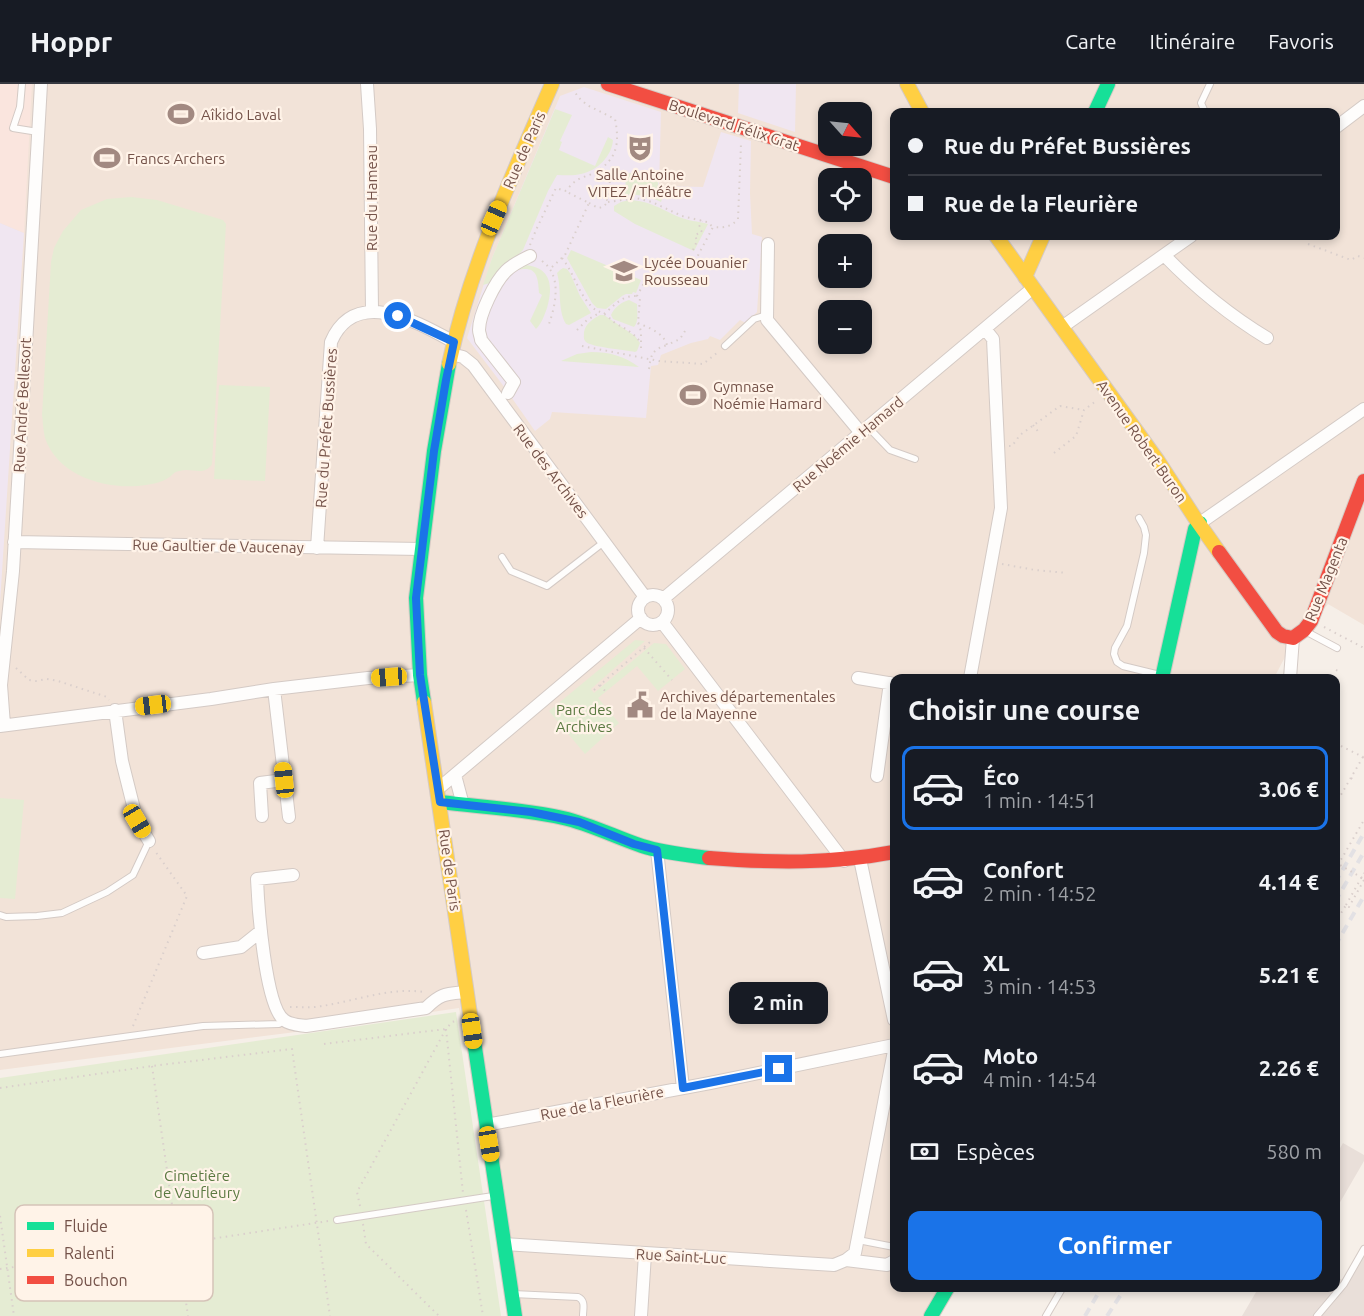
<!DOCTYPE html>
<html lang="fr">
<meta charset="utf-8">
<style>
body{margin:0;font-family:Ubuntu,sans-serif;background:#242831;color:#f1f3f6;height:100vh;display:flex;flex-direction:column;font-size:22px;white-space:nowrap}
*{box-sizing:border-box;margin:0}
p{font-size:20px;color:#9ea1a6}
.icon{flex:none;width:33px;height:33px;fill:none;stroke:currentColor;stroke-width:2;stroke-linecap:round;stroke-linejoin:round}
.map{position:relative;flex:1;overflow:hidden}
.side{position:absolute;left:890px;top:590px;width:450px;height:618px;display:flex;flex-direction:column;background:#171b24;border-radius:12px;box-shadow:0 3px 9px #0003}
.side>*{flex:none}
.banner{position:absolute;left:890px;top:24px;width:450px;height:132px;border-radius:12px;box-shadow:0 3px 9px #0003;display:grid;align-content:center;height:132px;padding:0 18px;background:#171b24}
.needle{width:39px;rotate:117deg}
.buttons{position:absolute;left:818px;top:18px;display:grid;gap:12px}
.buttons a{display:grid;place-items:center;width:54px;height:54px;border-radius:12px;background:#171b24;box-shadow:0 3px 9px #0003;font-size:30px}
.end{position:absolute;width:27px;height:27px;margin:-14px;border:8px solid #1a73e8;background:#fff;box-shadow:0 0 0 3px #fff}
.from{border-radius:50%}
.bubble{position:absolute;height:42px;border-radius:12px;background:#171b24;box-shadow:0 3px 9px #0003;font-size:20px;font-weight:700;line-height:42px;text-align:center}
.car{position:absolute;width:18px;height:36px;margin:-18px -9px;border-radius:8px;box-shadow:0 0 4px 2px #0007;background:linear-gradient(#f5c518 24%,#345 0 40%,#f5c518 0 76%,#345 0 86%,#f5c518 0)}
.banner b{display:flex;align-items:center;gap:21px;height:57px;font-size:22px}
.banner b+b{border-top:2px solid #363941}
.banner i{width:15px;height:15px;background:#f1f3f6}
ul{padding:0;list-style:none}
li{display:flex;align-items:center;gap:18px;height:84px;margin:0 12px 9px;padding:0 6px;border:3px solid transparent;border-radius:12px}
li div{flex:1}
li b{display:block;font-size:22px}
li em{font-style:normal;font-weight:700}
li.selected{border-color:#1a73e8}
li>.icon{width:54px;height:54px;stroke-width:1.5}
h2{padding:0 18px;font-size:27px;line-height:72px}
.pay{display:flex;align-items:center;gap:15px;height:66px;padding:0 18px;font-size:22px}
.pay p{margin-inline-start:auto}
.action{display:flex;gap:12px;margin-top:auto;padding:12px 18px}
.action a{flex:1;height:69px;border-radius:12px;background:#1a73e8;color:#fff;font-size:24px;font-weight:700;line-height:69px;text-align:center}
header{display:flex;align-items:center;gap:36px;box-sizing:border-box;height:84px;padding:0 30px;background:#171b24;border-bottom:2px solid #363941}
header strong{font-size:28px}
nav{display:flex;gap:33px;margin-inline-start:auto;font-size:21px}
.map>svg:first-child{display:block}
</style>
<header>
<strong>Hoppr</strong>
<nav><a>Carte</a><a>Itinéraire</a><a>Favoris</a></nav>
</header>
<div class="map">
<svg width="1364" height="1232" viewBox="0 0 1364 1232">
<rect width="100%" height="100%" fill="#f6efe8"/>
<!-- residential -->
<path fill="#f2e3d8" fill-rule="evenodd" d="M0,0H1364V541L1328,520L1285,573L1274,594H894V1203H942L927,1232H510L502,1165L459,924L288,949L0,986ZM828,28H861V62H828ZM894,28H1335V152H894ZM828,94H861V128H828ZM828,160H861V194H828ZM828,226H861V260H828Z"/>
<!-- commercial -->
<path fill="#fae5de" d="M0,0H32L24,149L0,139Z"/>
<!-- industrial -->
<path fill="#e9dfd9" d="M1343,1059L1364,1071V1077L1335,1127V1073Z
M1364,1172V1232H1242L1259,1203H1335V1192L1348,1199Z"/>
<!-- education -->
<path fill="#f0e6f1" d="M739,0H796L795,48L738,29Z
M584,3L661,28L659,102L703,103L721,48L751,57L750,109L752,150L762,153L757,228L746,239L740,236L720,256L710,252L708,255L691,259L661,271L658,281L651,282L646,334L552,328L550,335L535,347L502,300L467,254L492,174L560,12Z
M0,139L24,149L0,519Z"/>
<!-- green -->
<path fill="#e5ecd3" d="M555,25L572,31L560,57L562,58L559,66L595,82L608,53L613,56C612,72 597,87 581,90C574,92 565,91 557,91L548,107L523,166L490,199L483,201L492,174Z
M626,89L659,90L658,102H663V112L661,118C649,112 638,110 625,111Z
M131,113L157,116L223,136L226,140L212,380C204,393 192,383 179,387C173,388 172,392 168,394C162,398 153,400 146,401C109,407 58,393 45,354C43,346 43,338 42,331L51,178L54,164L63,147L81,126L107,115Z
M629,116C651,117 660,125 679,133C688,137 698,137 708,140L694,167L635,140L614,127V122L621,118Z
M571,166L641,196L636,209L633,208L632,210H626L622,212L606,225L597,224L592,219L567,174Z
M526,181C552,184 553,203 547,224C544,232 542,239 536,245L530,237L542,211L539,209C538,189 535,181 514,187Z
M563,184L567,185L570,189L580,212L591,229L569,241L566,240C557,225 562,206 557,189L560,186Z
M629,216L637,220C637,228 639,237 634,243L613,235L611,231C614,224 621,218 629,216Z
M600,231H604L635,252L640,259L637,267L635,268C626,266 591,263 586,258C583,255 584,252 584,248C586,239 593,235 600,231Z
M591,268C610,268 624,272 639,283L561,277L577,270Z
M219,301L270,303L265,397L214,395Z
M635,556L645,557L591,605L594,609L654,559L666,560L685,585L658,607L637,582L598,614L619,639L585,670L549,627Z
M0,714L24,716L15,815L0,814Z
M456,928L501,1232H0V994Z"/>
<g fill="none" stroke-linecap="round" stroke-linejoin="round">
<!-- lane casing -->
<g stroke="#d4cac5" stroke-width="8">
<path id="lane" d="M22,0L20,23L13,44L38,48
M1205,28L1201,19L1210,0
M725,262L754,235L767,231
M868,343L890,366L915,375
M1139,434L1144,443L1146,451L1144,469L1127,542L1115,564L1114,570L1117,578L1123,582L1160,591
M502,473L511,487L547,502L604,458
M1305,547L1337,564
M0,831L6,833L37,832L62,829L107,808L133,791L149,757
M0,970L203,942L279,940L284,937
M337,1136L493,1112
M858,1156L894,1163
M513,1210L578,1213C586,1217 583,1224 583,1232
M1046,1232L1063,1203
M1317,1232L1344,1200L1364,1165"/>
</g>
<!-- street casing -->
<g stroke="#d4cac5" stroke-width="14">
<path id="street" d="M367,0L370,45L372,227
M1335,44L1364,22
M768,160L767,236L861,349
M1164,171C1195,203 1229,231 1267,254
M1062,243L1191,152
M451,270L463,273L473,281L645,513
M508,309L514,298L481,256C481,253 479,249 479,246C479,230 495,198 506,187C513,180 522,176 530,172
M1200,439L1364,325
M14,458L421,465
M317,464L331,258C355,202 417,238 454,258
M638 526a15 15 0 1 1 30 0a15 15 0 1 1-30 0Z
M663,515L1033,204
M662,538L844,777
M858,594L894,600
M970,594L1001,424L993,255L985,245
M1290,594L1293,554
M274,605L289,733
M115,626L122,677L137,737L149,757
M4,641L1,601L13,487L41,0
M0,642L211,615L274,605L368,594L420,591
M455,691L463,721
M877,692L890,599
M438,705L641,534
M262,732L260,699L284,696
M657,766L683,1004
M860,775L894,936
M293,791L257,795C258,821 265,922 284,936C290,941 299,941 306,942L426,924C441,909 446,910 466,908
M203,869L241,863L261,847
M486,1041L710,999L894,961
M504,1160L834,1181L846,1176L855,1169L894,967
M846,1176L887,1181L894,1177
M641,1232L645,1170"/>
</g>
<!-- fast casing -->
<g stroke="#d5cac4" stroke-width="16">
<path id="fast" d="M1095,28L1108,0
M1162,594L1195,445L1200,439
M424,618L420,591L416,514L434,367L449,280
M440,718C481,723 523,725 563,734C590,740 615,753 642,762C664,769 687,771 709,774
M474,957L515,1232
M931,1232L948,1203"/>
</g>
<!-- slow casing -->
<g stroke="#d5cac4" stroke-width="16">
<path id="slow" d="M907,0L922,28
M996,152L1158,377L1195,434L1219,468
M1025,193L1043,152
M449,280C470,182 512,92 552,0
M424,618L474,957"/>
</g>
<!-- jam casing -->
<g stroke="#d5cac4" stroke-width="16">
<path id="jam" d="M608,0L894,93
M1219,468L1277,548L1283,552L1293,554L1304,546L1311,537L1364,397
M709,774C773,779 831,780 894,768"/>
</g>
<!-- path -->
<path stroke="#dacfcc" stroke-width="2" stroke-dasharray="1.5 4.5" stroke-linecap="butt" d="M608,118L636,114L652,118L682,132L707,138L713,143
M589,119L598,124L603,123L608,118L607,116C611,104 611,94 605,83
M1308,160L1351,176L1358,172L1364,174
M530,161L536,146L556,104L565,107C569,104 572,99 576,97C581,93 588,92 594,89C617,76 620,60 615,35L587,21L579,14L574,7
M693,166L697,157L695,151L702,148L699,143L702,137
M562,174C574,189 578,209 592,223C596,227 599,227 604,230C608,232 611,236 615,239C626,245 634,249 641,259
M542,177C562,191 556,220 549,240
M695,177L713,143C724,144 731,143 738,135L741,60
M552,183L565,171L589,119L565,107
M604,230C615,221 622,211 637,212
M638,239C649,244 663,248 667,261L680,255L685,247
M577,246L587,236L599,229
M582,262L659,277L703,280L718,268
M641,264V247L638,239L640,214L637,212L644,199
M649,285C651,270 652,266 667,261
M1033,341L1040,350
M1009,362H1012L1020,351L1060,322L1084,326
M1054,369L1076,352L1084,326L1096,317
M1002,480L1035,486L1067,489
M1324,543L1364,564
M644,564L672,596
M16,584L29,596L36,597L47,595L58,597L107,613L109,616
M1336,586L1341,588
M600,601L606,608
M594,606L650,558
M1341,662L1363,673L1364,672
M1351,694L1356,697
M1335,721L1363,673
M1335,786L1364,736
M1346,821L1364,789
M1335,839L1346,821L1349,823L1364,796
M290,923C301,923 312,924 322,922C355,917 390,903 424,908
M133,942L187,812L155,767
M446,945L463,1109
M324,960L446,945
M152,982L188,1232
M0,1004L152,982L292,965L330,1232
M360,1122L357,1108L446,945L452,938L456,937
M466,1126L483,1232
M0,1132L14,1232
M363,1140L366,1160L439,1232
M0,1185L178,1160L328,1137"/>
<!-- lane -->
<use href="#lane" stroke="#fefdfc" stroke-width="6"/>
<!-- street -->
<use href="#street" stroke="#fefdfc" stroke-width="12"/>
<!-- fast -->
<use href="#fast" stroke="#16e098" stroke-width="14"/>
<!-- slow -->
<use href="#slow" stroke="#ffcf43" stroke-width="14"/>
<!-- jam -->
<use href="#jam" stroke="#f24e42" stroke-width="14"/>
<!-- rail -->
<path stroke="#e3e1e4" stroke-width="4" stroke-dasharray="9 6" stroke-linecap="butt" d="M1335,799L1364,749
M1335,818L1364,768
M1335,862L1364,812
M1085,1232L1102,1203
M1107,1232L1126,1203"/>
<!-- path-bridge -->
<path stroke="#dacfcc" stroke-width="2" stroke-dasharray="1.5 4.5" stroke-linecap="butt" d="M1335,778L1364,795"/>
</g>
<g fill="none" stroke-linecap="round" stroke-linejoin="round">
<!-- route -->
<path stroke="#1a73e8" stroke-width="8" d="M398,232L454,258L446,296L434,367L416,514L420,591L440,718L531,728L560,734L579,738L634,760L657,766L683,1004L779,985"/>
</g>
<!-- icons -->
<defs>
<g id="stadium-bare" transform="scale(2.07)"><path d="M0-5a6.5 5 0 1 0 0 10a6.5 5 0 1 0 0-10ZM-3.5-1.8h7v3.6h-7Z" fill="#a28981" stroke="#fff3e8" stroke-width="2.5" paint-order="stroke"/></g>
<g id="theatre-bare" transform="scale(2.07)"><path d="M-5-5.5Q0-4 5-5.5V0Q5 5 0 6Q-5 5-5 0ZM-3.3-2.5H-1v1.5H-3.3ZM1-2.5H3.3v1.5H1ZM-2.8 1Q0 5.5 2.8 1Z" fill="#a28981" stroke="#fff3e8" stroke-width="2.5" paint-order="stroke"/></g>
<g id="school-bare" transform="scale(2.07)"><path d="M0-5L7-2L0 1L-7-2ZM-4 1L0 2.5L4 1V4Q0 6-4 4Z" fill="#a28981" stroke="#fff3e8" stroke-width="2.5" paint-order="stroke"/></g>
<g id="civic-bare" transform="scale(2.07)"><path d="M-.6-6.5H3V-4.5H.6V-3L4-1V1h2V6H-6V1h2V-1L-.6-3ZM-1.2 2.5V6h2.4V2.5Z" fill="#a28981" stroke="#fff3e8" stroke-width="2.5" paint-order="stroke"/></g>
</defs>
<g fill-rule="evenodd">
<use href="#stadium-bare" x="181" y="30"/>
<use href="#theatre-bare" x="640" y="64"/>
<use href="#stadium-bare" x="107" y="74"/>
<use href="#school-bare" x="624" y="187"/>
<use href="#stadium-bare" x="693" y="311"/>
<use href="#civic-bare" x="640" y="621"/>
</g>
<g text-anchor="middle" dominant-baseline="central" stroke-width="4.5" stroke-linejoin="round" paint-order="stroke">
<!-- poi labels -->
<g font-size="15" fill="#745249" stroke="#fff3e8" text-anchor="start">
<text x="201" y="30">Aîkido Laval</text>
<text x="127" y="74">Francs Archers</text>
<text x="640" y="90" text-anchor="middle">Salle Antoine<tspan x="640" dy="17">VITEZ / Théâtre</tspan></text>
<text x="644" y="178">Lycée Douanier<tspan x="644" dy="17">Rousseau</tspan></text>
<text x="713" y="302">Gymnase<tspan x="713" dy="17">Noémie Hamard</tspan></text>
<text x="660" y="612">Archives départementales<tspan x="660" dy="17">de la Mayenne</tspan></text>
</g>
<!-- street labels -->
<g font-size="15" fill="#745249" stroke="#fff3e8">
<text transform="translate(734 41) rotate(18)">Boulevard Félix Grat</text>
<text transform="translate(524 66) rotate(-66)">Rue de Paris</text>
<text transform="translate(371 114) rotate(-90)">Rue du Hameau</text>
<text transform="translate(22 321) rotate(-87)">Rue André Bellesort</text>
<text transform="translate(326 344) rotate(-86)">Rue du Préfet Bussières</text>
<text transform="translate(1142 357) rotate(55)">Avenue Robert Buron</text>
<text transform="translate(848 360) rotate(-40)">Rue Noémie Hamard</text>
<text transform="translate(551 387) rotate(53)">Rue des Archives</text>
<text transform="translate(218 462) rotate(1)">Rue Gaultier de Vaucenay</text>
<text transform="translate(1326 495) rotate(-68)">Rue Magenta</text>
<text transform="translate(450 786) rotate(82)">Rue de Paris</text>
<text transform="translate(602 1019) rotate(-11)">Rue de la Fleurière</text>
<text transform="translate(681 1172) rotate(3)">Rue Saint-Luc</text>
</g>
<!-- park labels -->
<g font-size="15" fill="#5a7941" stroke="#fff3e8">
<text x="584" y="625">Parc des<tspan x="584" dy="17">Archives</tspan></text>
<text x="197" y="1091">Cimetière<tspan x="197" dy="17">de Vaufleury</tspan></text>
</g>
</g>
<!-- legend -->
<rect x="15" y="1121" width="198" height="96" rx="9" fill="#fff3e8" stroke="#d5c3b8" stroke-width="1.5"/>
<rect x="27" y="1138" width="27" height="8" fill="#16e098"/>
<rect x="27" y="1165" width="27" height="8" fill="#ffcf43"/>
<rect x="27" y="1192" width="27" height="8" fill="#f24e42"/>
<g font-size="16" fill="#745249">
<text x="64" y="1148">Fluide</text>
<text x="64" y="1175">Ralenti</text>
<text x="64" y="1202">Bouchon</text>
</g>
</svg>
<div class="buttons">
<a><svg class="needle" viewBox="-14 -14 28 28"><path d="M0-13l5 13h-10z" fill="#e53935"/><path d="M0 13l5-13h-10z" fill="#9ea1a6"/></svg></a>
<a><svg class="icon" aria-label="locate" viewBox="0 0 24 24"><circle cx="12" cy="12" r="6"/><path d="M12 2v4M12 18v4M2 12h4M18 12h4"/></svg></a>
<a>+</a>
<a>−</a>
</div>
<i class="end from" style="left:398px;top:232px"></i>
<i class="end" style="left:779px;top:985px"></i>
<div class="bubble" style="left:729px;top:898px;width:99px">2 min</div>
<i class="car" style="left:494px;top:134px;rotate:24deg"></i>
<i class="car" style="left:389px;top:593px;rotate:266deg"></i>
<i class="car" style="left:153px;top:621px;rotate:263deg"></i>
<i class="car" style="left:284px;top:696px;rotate:354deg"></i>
<i class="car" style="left:137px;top:737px;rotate:149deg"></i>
<i class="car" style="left:472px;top:947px;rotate:172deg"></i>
<i class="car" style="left:489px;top:1060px;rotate:171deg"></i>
<div class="banner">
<b><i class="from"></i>Rue du Préfet Bussières</b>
<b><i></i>Rue de la Fleurière</b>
</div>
<section class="side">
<h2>Choisir une course</h2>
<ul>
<li class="selected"><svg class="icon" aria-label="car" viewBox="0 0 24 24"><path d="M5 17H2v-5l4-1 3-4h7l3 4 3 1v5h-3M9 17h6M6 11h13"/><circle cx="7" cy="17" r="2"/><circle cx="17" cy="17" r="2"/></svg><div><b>Éco</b><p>1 min · 14:51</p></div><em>3.06 €</em></li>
<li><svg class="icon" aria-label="car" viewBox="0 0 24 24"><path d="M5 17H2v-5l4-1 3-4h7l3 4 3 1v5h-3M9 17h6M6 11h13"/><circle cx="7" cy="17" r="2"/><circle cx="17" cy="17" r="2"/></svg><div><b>Confort</b><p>2 min · 14:52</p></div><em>4.14 €</em></li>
<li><svg class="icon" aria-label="car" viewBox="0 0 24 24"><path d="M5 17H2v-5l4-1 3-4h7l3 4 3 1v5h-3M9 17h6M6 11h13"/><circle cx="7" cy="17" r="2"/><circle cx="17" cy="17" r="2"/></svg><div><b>XL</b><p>3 min · 14:53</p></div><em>5.21 €</em></li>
<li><svg class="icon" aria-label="car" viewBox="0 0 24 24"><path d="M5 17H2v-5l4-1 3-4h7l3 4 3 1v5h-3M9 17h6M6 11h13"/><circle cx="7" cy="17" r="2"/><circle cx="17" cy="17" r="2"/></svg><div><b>Moto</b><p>4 min · 14:54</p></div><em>2.26 €</em></li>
</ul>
<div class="pay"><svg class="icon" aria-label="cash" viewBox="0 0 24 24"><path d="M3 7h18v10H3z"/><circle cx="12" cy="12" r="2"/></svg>Espèces<p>580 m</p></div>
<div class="action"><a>Confirmer</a></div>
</section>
</div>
